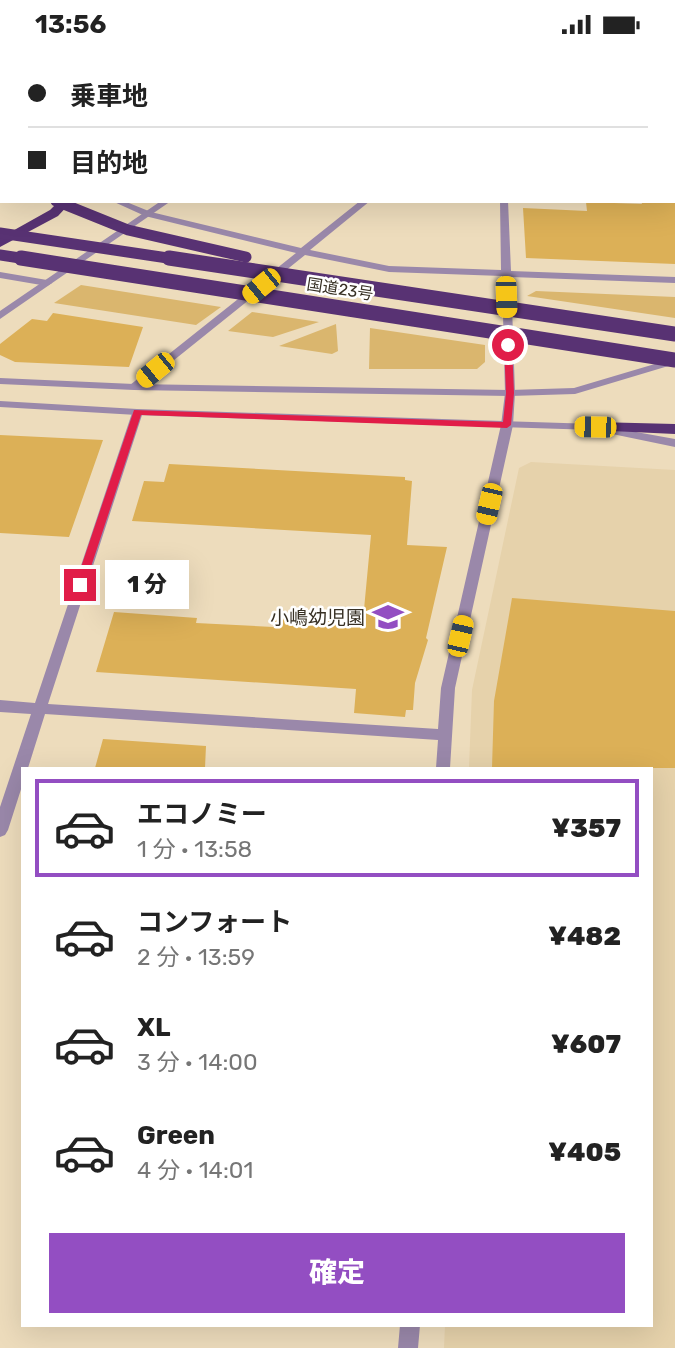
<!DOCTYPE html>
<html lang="ja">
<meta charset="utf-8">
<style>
body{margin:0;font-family:Rubik,"Noto Sans JP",sans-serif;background:#f6f6f6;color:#222;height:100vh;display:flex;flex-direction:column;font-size:26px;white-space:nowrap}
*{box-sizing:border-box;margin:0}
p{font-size:23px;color:#767676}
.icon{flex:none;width:38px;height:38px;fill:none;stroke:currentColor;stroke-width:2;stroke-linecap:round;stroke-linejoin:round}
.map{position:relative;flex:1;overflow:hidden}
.drawer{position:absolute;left:21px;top:718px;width:632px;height:560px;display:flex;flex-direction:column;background:#fff;border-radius:0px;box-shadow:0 7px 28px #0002}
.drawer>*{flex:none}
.hud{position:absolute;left:0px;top:0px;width:676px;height:154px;box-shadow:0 7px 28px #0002;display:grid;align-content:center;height:154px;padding:0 28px;background:#fff}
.end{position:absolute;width:32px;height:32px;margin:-16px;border:9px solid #e11d48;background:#fff;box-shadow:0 0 0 4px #fff}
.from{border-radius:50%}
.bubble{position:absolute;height:49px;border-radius:0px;background:#fff;box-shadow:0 7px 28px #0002;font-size:23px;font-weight:800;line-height:49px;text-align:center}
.car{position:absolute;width:21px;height:42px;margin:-21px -10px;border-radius:9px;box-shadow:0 0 5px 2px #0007;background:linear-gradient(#f5c518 24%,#345 0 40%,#f5c518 0 76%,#345 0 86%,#f5c518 0)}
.hud b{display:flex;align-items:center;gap:24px;height:66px;font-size:26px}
.hud b+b{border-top:2px solid #e0e0e0}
.hud i{width:18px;height:18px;background:#222}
ul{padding:12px 0 0;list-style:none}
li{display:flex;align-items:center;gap:21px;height:98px;margin:0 14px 10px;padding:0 14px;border:4px solid transparent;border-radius:0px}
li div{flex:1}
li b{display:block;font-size:26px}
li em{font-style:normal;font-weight:800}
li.current{border-color:#934ec2}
li>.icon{width:63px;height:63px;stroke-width:1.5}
.action{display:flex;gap:14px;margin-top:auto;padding:14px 28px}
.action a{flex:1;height:80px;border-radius:0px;background:#934ec2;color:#fff;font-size:28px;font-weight:800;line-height:80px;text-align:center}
.status{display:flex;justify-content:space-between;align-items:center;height:49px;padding:0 35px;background:#fff;direction:ltr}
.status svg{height:19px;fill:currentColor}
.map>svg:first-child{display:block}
</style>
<div class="status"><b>13:56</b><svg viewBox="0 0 49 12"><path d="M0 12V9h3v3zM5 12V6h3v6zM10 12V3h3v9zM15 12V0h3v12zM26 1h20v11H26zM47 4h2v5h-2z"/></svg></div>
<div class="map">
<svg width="675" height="1299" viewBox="0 0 675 1299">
<rect width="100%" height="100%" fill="#eddcbc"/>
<!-- built -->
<path fill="#e6d2ab" d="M531,413L675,421V1299H444L445,1276H651V719H469L472,641L519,419Z"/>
<!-- green -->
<path fill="#dab66e" d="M81,236L221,258L196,276L54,254Z
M536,242L675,248V269L527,247Z
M252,263L319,273L273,288L228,282Z
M336,275L338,302L332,305L279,297Z
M370,279L485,296V313L477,320H369Z"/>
<!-- building -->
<path fill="#dcb057" d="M641,152H675V215L526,209L523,159L587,162L586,153L642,155Z
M53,264L143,278L129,318L15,313L0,306V295L32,270L47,272Z
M0,386L103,391L69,488L0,484Z
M169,415L405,428V431L412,432L407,496L447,498L426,589L428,591L415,634L413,661H406L405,668L354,664L356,640L96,623L114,563L197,569L196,574L273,578L275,566L363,571L371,486L132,472L144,432L164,433Z
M512,549L675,562V719H492L494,652Z
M103,690L206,697L205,719H95Z"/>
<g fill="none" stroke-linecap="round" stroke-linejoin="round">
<!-- minor -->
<path fill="#9a88aa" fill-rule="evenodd" d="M123,0L136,2H125Z
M224,0H233L223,2Z
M555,0H563L554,2Z
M610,0L623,2H612Z
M674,14H675V19H674Z
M674,121H675V127H674Z
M112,152H124L151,163L301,199L360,152H370L310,201L389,217L501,221L500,152H508L511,222L675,228V234L511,228L515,344L513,376L455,639L450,719H436L438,691L45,665L28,719H23V734L8,781L5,786L0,788V758L31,665L0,663V651L35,654L133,361H141L143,363L48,655L438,680L441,639L501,376L505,344L502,227L389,223L305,206L138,340H130V336L296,204L145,167Z
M0,223L47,231L52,234L47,237L0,229Z
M597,376L675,390V398L593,381V377Z
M400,1276H420L418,1299H398Z"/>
<!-- tertiary -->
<path fill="#9a88aa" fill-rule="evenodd" d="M388,0H397L387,2Z
M161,152H171L0,270V262Z
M675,309V315L575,345L510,347L134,341L0,335V329L134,335L510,341L574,339Z
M0,352L137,360L595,375L601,378L595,381L137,366L0,358Z"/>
<!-- trunk -->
<path fill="#583273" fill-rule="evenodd" d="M0,23H2V30H0Z
M0,39H2V45H0Z
M0,62H2V70H0Z
M0,96H2L0,105Z
M59,152H72L58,167L0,198V189L50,161Z
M595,373L675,375V385L590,381L587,378Z"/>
<!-- trunk-bridge-far1 -->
<path stroke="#583273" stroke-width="11" d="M56,152L128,181L246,208
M0,184L181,211
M0,206L33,211"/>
<!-- trunk-bridge -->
<path stroke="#583273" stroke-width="15" d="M21,209L675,311
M169,209L675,285"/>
</g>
<!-- route -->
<path fill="#e11d48" d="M508,294L512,296L514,344L511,376L507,379L141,366L85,536L80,539L75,536L134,361L503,373L506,344L504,296Z"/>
<!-- icons -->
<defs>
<g id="school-bare" transform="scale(2.415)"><path d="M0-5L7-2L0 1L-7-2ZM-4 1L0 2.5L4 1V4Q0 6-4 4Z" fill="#934ec2" stroke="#fff" stroke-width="2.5" paint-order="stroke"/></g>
</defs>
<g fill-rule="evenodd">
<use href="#school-bare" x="388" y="568"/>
</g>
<g text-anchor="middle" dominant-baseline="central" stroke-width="5" stroke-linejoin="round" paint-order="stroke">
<!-- far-street labels -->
<g font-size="16" fill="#373024" stroke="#fff">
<text transform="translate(340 240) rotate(9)">国道23号</text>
</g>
<!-- poi labels -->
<g font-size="19" fill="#373024" stroke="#fff" text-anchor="end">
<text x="365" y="568">小嶋幼児園</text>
</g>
</g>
</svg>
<i class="end from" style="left:508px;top:296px"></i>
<i class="end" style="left:80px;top:536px"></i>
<div class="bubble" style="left:105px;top:511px;width:84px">1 分</div>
<i class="car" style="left:261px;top:237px;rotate:231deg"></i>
<i class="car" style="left:506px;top:248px;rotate:178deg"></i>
<i class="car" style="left:155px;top:321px;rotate:231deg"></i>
<i class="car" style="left:595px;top:378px;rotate:271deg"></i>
<i class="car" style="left:489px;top:455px;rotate:193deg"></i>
<i class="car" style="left:460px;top:587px;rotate:13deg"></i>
<div class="hud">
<b><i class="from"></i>乗車地</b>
<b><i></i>目的地</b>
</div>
<section class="drawer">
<ul>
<li class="current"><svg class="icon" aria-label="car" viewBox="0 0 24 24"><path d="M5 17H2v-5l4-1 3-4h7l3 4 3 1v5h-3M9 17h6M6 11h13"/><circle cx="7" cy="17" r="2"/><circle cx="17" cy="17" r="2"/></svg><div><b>エコノミー</b><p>1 分 · 13:58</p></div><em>¥357</em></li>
<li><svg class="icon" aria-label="car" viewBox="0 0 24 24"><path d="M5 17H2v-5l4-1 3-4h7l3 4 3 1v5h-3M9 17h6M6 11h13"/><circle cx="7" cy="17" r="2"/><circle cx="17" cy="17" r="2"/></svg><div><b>コンフォート</b><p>2 分 · 13:59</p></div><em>¥482</em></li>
<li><svg class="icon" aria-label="car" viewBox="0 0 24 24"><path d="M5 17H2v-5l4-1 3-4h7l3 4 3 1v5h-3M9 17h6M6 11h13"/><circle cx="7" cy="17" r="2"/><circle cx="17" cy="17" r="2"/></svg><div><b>XL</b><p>3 分 · 14:00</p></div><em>¥607</em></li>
<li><svg class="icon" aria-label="car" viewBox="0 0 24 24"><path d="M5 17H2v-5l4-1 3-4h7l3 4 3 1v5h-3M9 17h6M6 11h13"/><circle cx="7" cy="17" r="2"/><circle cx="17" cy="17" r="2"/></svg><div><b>Green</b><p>4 分 · 14:01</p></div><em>¥405</em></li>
</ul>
<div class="action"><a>確定</a></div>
</section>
</div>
